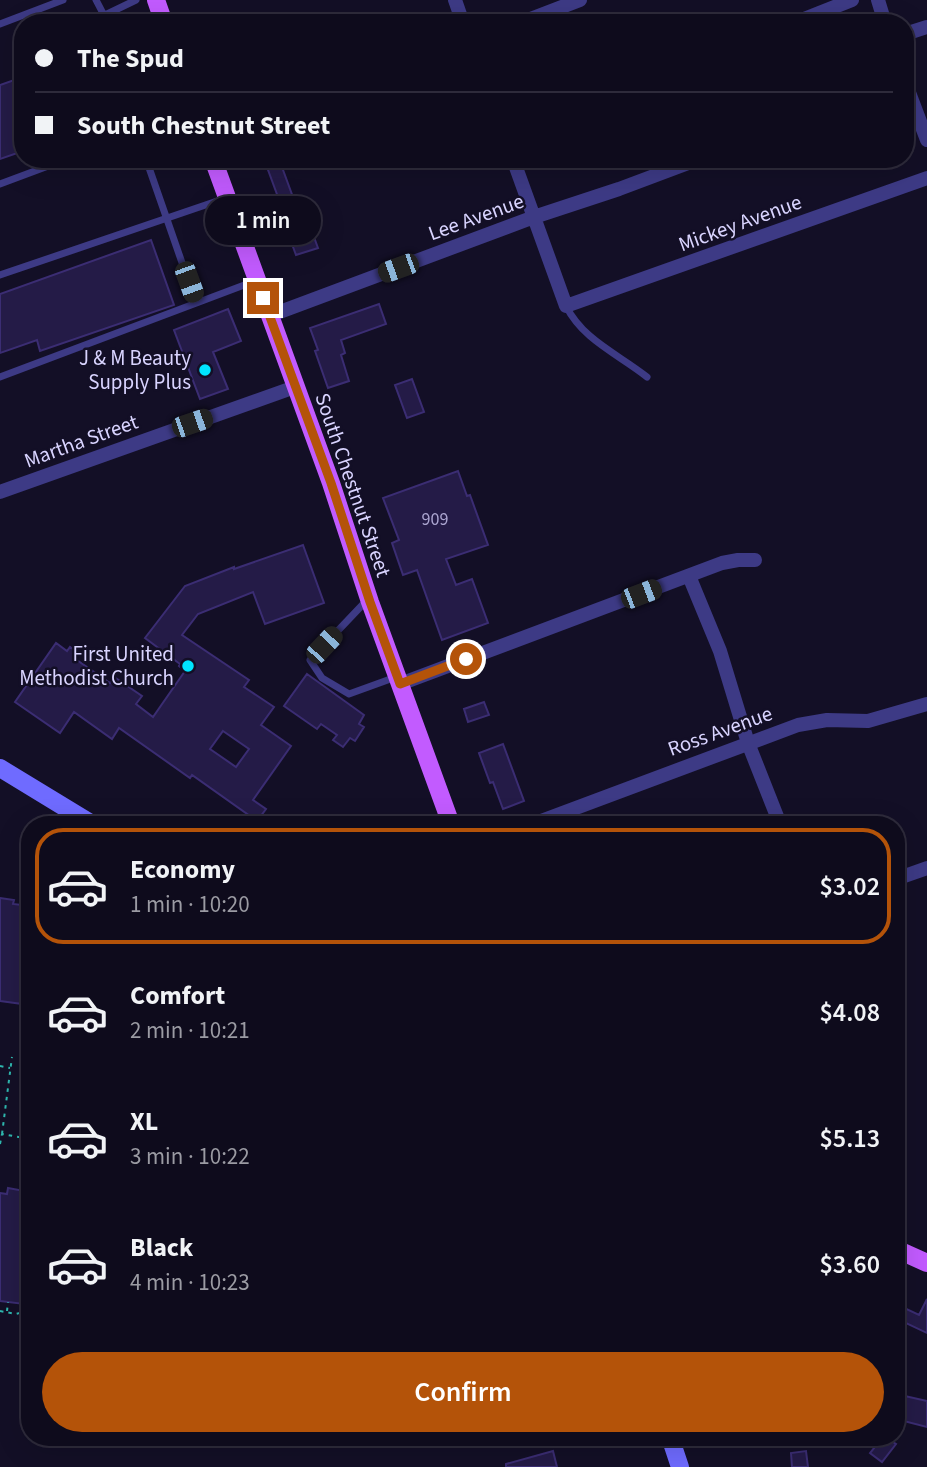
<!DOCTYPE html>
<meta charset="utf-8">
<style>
body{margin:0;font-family:"Source Sans 3",sans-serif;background:#171425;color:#f1f3f6;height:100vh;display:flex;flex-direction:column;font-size:26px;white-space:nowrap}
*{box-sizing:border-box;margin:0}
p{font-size:23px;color:#9b9ba3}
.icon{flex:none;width:38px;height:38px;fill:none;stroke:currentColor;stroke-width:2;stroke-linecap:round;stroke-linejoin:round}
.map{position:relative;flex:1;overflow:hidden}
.sheet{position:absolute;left:21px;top:816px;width:884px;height:630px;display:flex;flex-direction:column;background:#0e0b1c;border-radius:28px;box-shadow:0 7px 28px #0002,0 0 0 2px #2e2b3b}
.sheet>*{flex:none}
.guide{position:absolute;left:14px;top:14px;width:900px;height:154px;border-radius:28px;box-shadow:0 7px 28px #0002,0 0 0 2px #2e2b3b;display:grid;align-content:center;height:154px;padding:0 21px;background:#0e0b1c}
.end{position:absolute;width:32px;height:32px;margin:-16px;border:9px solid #b45309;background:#fff;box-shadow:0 0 0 4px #fff}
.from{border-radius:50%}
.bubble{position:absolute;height:49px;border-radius:24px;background:#0e0b1c;box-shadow:0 7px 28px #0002,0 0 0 2px #2e2b3b;font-size:23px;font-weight:600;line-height:49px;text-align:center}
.car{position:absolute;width:21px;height:42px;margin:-21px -10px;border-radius:9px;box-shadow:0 0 5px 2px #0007;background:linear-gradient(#222 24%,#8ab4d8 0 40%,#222 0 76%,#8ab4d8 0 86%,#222 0)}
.guide b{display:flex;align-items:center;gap:24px;height:66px;font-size:26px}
.guide b+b{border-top:2px solid #2e2b3b}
.guide i{width:18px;height:18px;background:#f1f3f6}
ul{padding:12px 0 0;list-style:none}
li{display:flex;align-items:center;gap:21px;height:116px;margin:0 14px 10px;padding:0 7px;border:4px solid transparent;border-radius:28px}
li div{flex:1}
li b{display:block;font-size:26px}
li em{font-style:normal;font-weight:600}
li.on{border-color:#b45309}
li>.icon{width:63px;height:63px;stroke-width:1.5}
.action{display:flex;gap:14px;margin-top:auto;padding:14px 21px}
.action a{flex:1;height:80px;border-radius:42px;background:#b45309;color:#fff;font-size:28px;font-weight:600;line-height:80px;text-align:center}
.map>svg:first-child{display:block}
</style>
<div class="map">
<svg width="927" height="1467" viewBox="0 0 927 1467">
<rect width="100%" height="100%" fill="#130f26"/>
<!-- building -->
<path fill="#241b47" stroke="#3b2d73" stroke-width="2" fill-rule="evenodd" d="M23,77V151L0,159V85Z
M264,159H279L298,211L285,216Z
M311,229L318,248L296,255L289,236Z
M151,240L174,305L40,351L37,340L0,353V294Z
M379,304L386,324L341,340L345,353L341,355L349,381L328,388L315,351L318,350L310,328Z
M228,309L241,341L213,352L228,389L200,399L174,330Z
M412,379L424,412L407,418L395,385Z
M458,471L467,496L470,495L488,545L446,559L456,585L472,579L488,623L442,640L417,570L403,575L392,543L399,540L383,498Z
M303,545L324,603L265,624L253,592L198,614L182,635L249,680L244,687L274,707L261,725L291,746L253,800L266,809L257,821L192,775L190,778L119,728L112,739L74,712L60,733L15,702L56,643L67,651L70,647L78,653L74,658L110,683L114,677L142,696L136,704L153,717L185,671L179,666L180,664L145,638L185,586L234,567V569ZM223,731L249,749L236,767L210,749Z
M307,674L364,715L359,724L364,727L355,741L350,738L343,747L333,740L337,735L321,724L317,729L284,706Z
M484,702L489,715L468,722L464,709Z
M503,744L524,801L503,809L493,782L490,783L479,753Z
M0,898L14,900L13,904L30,906V1005L0,1001Z
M8,1188L30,1192V1296L25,1295L24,1304L0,1301V1193L7,1194Z
M927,1299V1333L904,1322L896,1339V1304L919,1315Z
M896,1394L927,1401V1427L896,1419Z
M883,1437H885L896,1444L882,1462L870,1453Z
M553,1451L557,1467H506V1464Z
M806,1451L808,1467H792L791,1453Z"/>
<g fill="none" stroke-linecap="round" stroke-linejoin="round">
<!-- path -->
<path stroke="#2fb8b0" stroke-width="2" stroke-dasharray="3.5 5" stroke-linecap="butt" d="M0,1066L10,1068
M2,1134L12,1057
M0,1144L2,1134L30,1139
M0,1311L16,1314L30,1310
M7,1311L8,1302"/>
<!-- service -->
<path stroke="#3d3a85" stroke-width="7" d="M96,0L108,23
M105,15L136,0
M0,24L63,0
M146,159L196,303
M0,184L67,159
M0,275L226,198
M566,306C583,340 618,354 647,377
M0,377L255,281
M368,599L310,660L322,678L349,694L396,677"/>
<!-- minor -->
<path stroke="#3d3a85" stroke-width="14" d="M455,0L463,23
M878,0L885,23
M520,23L580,0
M794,23L852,0
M905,34L927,27
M905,82L927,140
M513,159L566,306L927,178
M269,316L534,217L619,189L699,159
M0,492L295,387
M689,576L720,651L748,743L780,824
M400,684L722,563L738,560H755
M533,824L798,725L827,720L868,721L927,704
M896,879L927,868"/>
<!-- secondary -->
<path stroke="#6f6bff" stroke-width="18" d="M0,768L92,824
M670,1437L680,1467"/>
<!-- primary -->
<path stroke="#c25bff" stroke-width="18" d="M156,0L164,23
M213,159L331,483L370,602L451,824
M896,1249L927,1263"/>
</g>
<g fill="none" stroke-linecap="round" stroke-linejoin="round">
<!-- route -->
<path stroke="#b45309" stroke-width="9" d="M263,298L331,483L370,602L400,684L466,659"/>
</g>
<!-- markers -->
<g fill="#00e5ff" stroke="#130f26" stroke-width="2.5">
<circle cx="205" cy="370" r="7"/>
<circle cx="188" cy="666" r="7"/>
</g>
<g text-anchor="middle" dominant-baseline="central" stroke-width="5" stroke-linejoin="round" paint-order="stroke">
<!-- number labels -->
<g font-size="18" fill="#aca6d1">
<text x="435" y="519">909</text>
</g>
<!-- street labels -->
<g font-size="21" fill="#d9d4ff" stroke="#130f26">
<text transform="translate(476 217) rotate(-20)">Lee Avenue</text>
<text transform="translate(740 223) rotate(-20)">Mickey Avenue</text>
<text transform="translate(81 441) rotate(-20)">Martha Street</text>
<text transform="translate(353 485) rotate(71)">South Chestnut Street</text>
<text transform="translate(720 731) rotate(-20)">Ross Avenue</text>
</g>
<!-- poi labels -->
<g font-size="21" fill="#d9d4ff" stroke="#130f26" text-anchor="end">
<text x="191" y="358">J &amp; M Beauty<tspan x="191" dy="24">Supply Plus</tspan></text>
<text x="174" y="654">First United<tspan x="174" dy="24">Methodist Church</tspan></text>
</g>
</g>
</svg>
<i class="end from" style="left:466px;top:659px"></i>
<i class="end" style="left:263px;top:298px"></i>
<div class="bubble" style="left:205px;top:196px;width:116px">1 min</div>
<i class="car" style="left:398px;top:268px;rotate:250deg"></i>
<i class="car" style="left:189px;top:282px;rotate:160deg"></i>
<i class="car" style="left:192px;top:423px;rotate:71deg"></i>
<i class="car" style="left:641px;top:594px;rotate:69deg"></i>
<i class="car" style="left:324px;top:645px;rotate:43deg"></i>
<div class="guide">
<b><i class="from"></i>The Spud</b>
<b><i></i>South Chestnut Street</b>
</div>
<section class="sheet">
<ul>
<li class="on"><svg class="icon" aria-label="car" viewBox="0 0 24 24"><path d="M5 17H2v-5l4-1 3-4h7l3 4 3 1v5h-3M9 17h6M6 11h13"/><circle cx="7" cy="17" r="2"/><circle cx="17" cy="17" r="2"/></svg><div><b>Economy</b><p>1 min · 10:20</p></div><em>$3.02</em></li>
<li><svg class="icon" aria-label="car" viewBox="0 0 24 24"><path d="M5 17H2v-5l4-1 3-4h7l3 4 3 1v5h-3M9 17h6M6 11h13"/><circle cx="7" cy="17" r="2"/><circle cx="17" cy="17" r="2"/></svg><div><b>Comfort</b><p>2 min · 10:21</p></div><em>$4.08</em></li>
<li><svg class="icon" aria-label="car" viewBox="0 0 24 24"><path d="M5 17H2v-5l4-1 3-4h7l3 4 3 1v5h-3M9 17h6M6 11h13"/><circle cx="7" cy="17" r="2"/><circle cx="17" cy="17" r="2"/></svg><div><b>XL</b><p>3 min · 10:22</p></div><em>$5.13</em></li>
<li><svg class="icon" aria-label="car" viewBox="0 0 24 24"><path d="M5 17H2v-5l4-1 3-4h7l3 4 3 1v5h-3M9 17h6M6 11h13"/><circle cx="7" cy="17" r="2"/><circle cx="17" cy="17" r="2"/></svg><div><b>Black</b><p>4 min · 10:23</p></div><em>$3.60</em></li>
</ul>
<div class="action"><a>Confirm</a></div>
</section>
</div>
